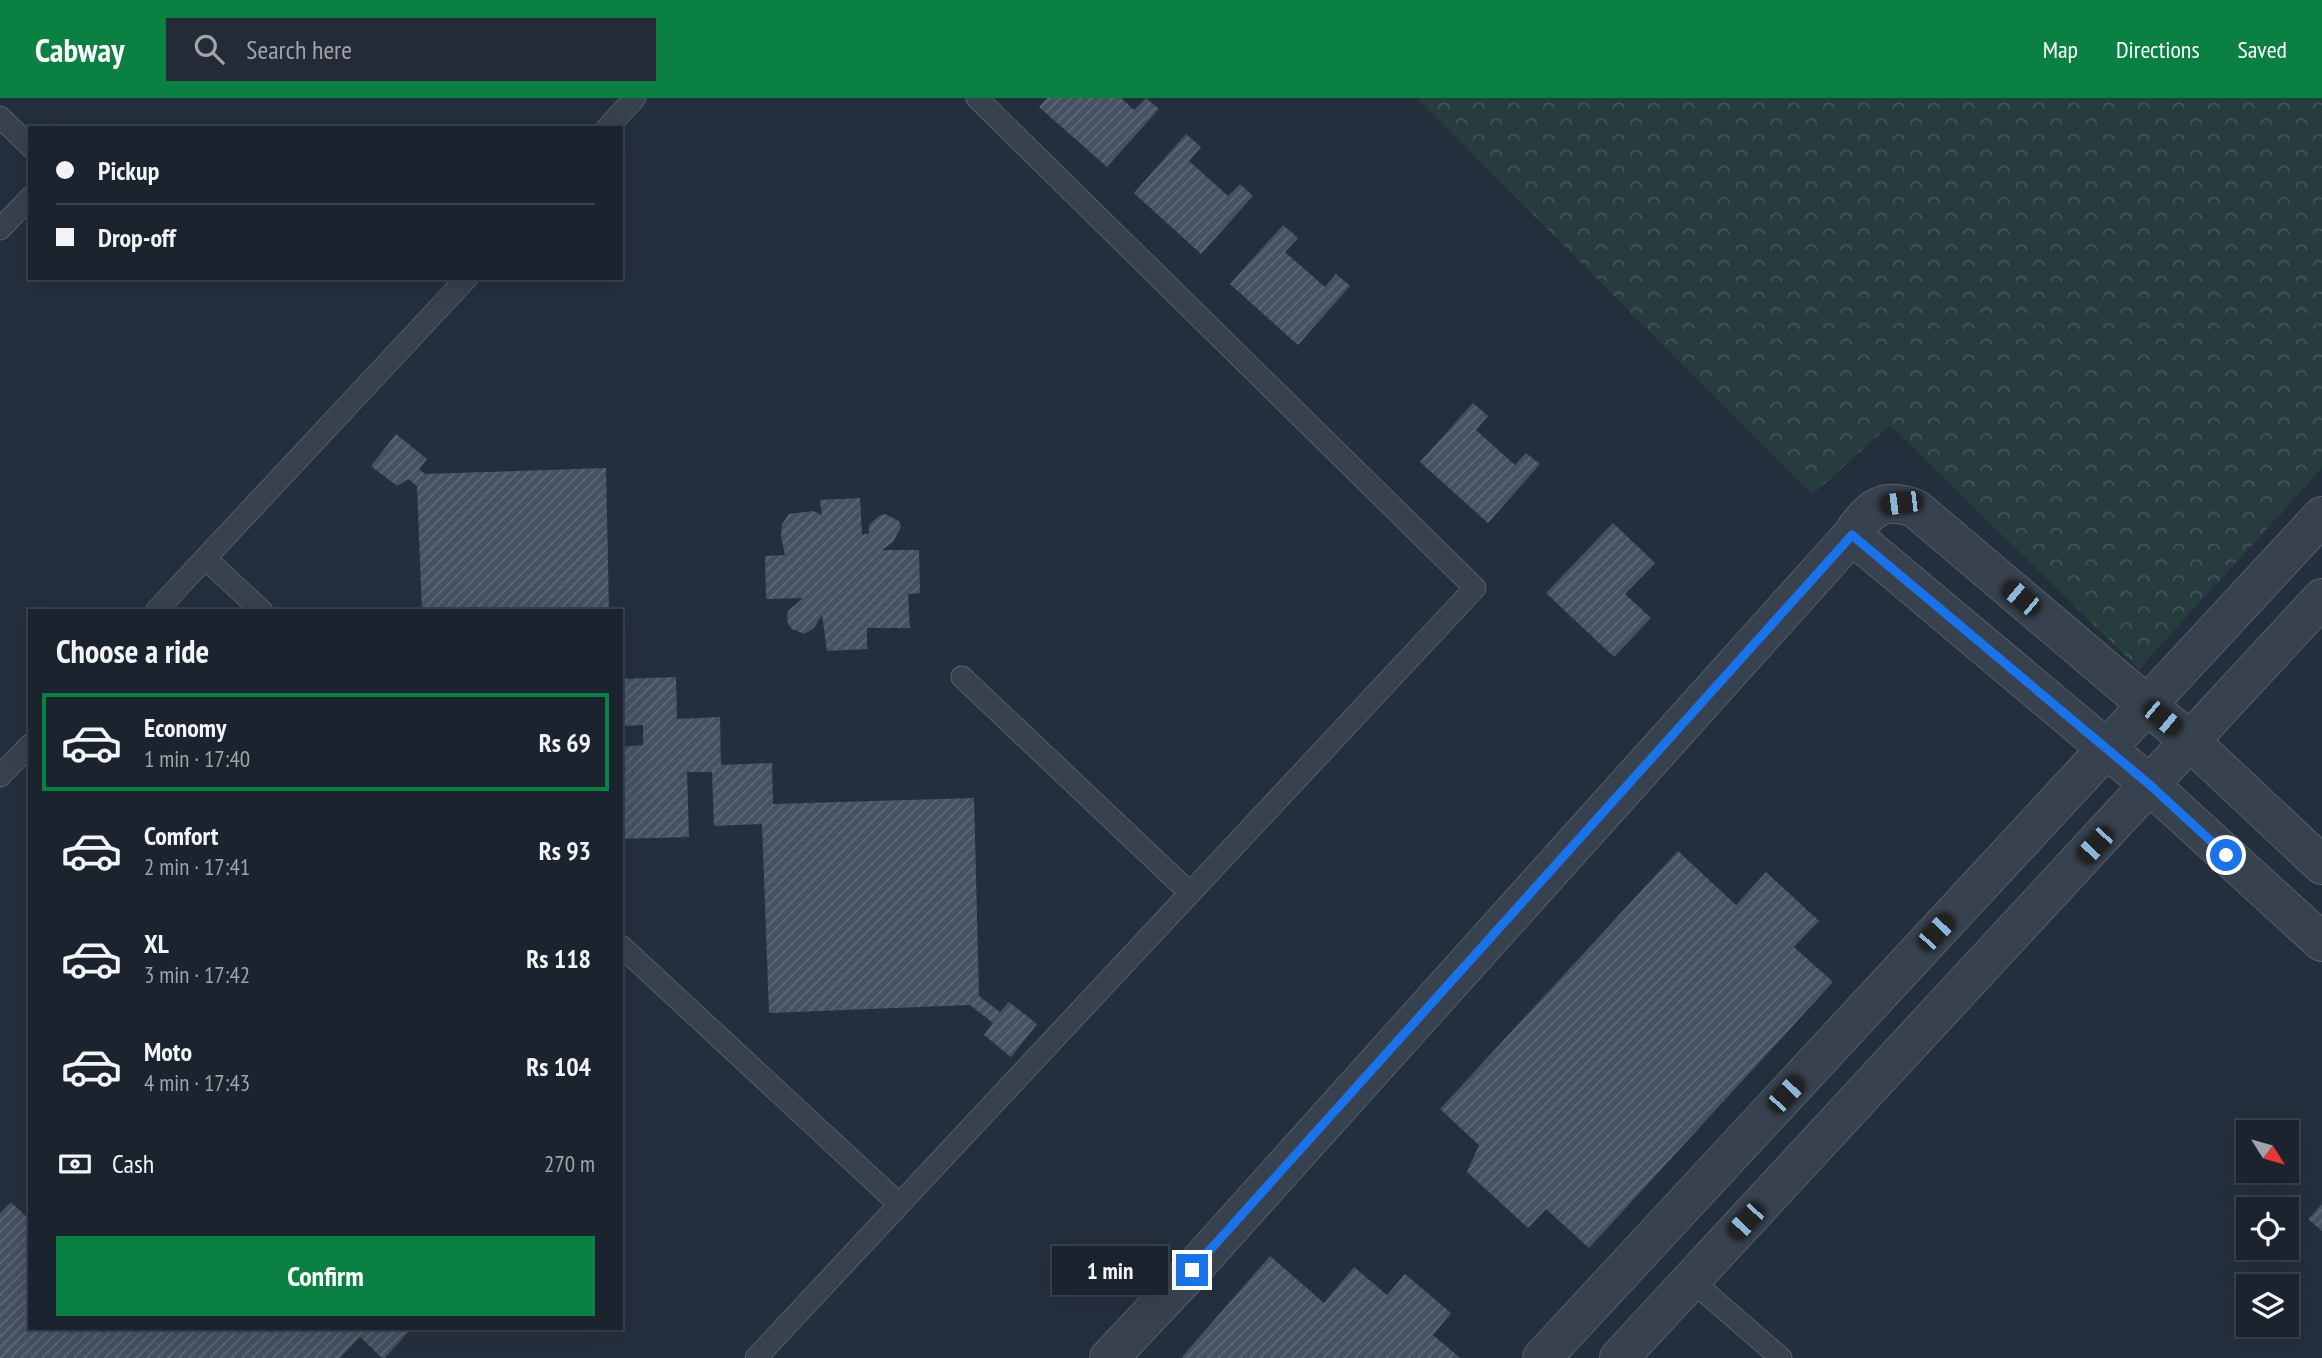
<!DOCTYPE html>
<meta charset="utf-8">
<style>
body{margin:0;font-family:"PT Sans Narrow",sans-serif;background:#242b36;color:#f1f3f6;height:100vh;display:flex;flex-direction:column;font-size:26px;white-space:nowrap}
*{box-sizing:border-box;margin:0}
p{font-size:23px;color:#a0a4aa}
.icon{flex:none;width:38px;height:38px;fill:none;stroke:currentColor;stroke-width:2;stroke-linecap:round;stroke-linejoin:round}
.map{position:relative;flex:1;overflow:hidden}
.side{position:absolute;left:28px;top:511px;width:595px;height:721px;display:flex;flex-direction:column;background:#1b232e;border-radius:0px;box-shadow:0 7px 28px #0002,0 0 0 2px #39404a}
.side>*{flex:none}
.top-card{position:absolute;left:28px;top:28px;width:595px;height:154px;border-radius:0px;box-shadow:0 7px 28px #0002,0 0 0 2px #39404a;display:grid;align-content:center;height:154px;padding:0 28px;background:#1b232e}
.needle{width:46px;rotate:127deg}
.buttons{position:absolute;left:2236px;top:1022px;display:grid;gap:14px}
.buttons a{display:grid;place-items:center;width:63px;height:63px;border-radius:0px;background:#1b232e;box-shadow:0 7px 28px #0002,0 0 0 2px #39404a;font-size:35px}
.end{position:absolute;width:32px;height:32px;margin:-16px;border:9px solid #1a73e8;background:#fff;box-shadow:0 0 0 4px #fff}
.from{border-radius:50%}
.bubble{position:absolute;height:49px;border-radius:0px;background:#1b232e;box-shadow:0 7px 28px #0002,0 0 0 2px #39404a;font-size:23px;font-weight:600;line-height:49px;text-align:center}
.car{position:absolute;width:21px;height:42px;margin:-21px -10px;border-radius:9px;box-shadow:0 0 5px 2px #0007;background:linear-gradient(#222 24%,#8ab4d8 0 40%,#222 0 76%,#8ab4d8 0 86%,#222 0)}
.top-card b{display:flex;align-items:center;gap:24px;height:66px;font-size:26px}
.top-card b+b{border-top:2px solid #39404a}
.top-card i{width:18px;height:18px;background:#f1f3f6}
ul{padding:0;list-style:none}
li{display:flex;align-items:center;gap:21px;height:98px;margin:0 14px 10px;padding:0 14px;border:4px solid transparent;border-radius:0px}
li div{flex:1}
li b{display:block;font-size:26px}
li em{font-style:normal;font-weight:600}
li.current{border-color:#0b8043}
li>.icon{width:63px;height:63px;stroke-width:1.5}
h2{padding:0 28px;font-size:32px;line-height:84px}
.pay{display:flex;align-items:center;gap:18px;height:77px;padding:0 28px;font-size:26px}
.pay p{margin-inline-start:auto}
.primary-button{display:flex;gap:14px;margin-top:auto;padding:14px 28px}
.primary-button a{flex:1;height:80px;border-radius:0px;background:#0b8043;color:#fff;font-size:28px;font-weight:600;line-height:80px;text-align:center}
header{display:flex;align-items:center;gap:42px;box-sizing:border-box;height:98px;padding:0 35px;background:#0b8043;color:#fff}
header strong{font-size:33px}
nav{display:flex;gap:38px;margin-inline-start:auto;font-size:24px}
.search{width:490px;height:63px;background:#242b36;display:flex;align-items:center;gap:18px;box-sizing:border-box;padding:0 24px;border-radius:0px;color:#a0a4aa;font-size:26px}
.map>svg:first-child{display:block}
</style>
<header>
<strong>Cabway</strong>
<div class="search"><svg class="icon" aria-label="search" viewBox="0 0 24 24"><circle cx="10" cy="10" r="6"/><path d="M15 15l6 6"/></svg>Search here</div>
<nav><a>Map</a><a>Directions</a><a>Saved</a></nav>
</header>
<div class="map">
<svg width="2322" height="1260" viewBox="0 0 2322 1260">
<defs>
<pattern id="forest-crowns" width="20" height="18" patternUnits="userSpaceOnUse" patternTransform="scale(1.75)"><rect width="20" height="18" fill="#263c3f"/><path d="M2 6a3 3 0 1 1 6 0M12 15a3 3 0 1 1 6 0" fill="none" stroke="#435659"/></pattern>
<pattern id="building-hatch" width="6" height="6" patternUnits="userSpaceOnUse" patternTransform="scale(1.75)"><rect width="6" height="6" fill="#455162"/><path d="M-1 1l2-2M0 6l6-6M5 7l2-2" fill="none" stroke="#5d6877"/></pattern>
</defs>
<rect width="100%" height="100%" fill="#242f3e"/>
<!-- forest -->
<path fill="url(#forest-crowns)" d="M1417,0H2322V370L2139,571L1890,327L1812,397Z"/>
<!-- building -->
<path fill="url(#building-hatch)" d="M1047,0H1121L1134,12L1146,0L1159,11L1107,69L1039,9Z
M1186,36L1201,49L1189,63L1228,98L1240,86L1253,98L1201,156L1134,95Z
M1283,127L1298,140L1285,154L1325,189L1336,176L1350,188L1298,247L1230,186Z
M1473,305L1488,318L1476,332L1515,367L1526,355L1540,366L1488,425L1420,364Z
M396,336L427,361L419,371L425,376L606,370L609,513H422L417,388L408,381L397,388L371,368Z
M860,400L862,437L869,435V427L879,418L885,416L899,423L901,429L893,444L882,452H919L920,495L908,496L910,530H867V551L827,553L822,517L814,530L804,536L792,531L788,526L787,517L789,512L803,500L766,501L765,458L785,457L781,438L782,426L789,416L813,413L822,417L820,402Z
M1613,425L1655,465L1625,496L1651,520L1614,559L1546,495Z
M676,579L677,621L720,619L721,667L772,665L773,706L974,700L979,898L1000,914L1009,904L1037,926L1011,959L984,937L993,925L970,907L769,915L762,726L714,728L712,674H687L689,739L621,741V649L643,647V627L621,628V581Z
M1678,753L1736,807L1766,774L1819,823L1794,849L1833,884L1589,1150L1546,1111L1528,1130L1467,1074L1479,1047L1440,1011Z
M11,1104L30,1122V1230H412L385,1260H382L360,1239L340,1260H0V1115Z
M2322,1106V1133L2308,1121Z
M1270,1158L1324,1205L1354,1169L1387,1197L1405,1176L1451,1215L1433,1237L1460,1260H1181Z"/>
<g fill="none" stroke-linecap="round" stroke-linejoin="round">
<!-- lane casing -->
<g stroke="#565f6c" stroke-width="23">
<path id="lane" d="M0,19L30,48
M607,30L635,0
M0,131L30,100
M206,461L262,513
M156,513L467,180
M962,579L1190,795
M0,678L30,647
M621,848L899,1106
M1691,1182L1781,1260
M756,1260L1475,490L977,0"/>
</g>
<!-- street casing -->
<g stroke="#565f6c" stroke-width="40">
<path id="street" d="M1852,437C1869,410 1884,398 1916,411L2191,644L2322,767
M1109,1260L1192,1172L1852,437L2150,687L2322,844
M1542,1260L2322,418
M1619,1260L2322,500"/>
</g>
<!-- lane -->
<use href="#lane" stroke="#38414e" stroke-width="21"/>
<!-- street -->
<use href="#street" stroke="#38414e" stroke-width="38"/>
</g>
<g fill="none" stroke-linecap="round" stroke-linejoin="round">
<!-- route -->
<path stroke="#1a73e8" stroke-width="9" d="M1192,1172L1852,437L2150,687L2226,757"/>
</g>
</svg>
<div class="buttons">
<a><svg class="needle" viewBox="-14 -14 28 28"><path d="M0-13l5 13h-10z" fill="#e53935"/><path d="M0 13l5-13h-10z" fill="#a0a4aa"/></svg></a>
<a><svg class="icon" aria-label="locate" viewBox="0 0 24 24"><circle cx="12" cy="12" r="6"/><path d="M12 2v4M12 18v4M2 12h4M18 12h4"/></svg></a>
<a><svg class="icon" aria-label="layers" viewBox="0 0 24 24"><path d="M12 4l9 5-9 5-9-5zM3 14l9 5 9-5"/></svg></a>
</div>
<i class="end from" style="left:2226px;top:757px"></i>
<i class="end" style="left:1192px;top:1172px"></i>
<div class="bubble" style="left:1052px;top:1148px;width:116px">1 min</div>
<i class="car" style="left:1901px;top:405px;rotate:263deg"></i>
<i class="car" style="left:2021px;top:500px;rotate:310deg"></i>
<i class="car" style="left:2162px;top:620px;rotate:130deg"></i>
<i class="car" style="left:2095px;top:747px;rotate:223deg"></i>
<i class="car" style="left:1936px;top:834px;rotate:43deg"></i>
<i class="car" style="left:1786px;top:996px;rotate:43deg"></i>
<i class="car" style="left:1746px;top:1123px;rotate:223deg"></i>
<div class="top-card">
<b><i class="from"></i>Pickup</b>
<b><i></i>Drop-off</b>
</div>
<section class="side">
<h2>Choose a ride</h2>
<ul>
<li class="current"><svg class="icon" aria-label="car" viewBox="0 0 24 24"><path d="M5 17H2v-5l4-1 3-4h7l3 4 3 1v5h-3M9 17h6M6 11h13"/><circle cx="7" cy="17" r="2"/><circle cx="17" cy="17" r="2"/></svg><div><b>Economy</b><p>1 min · 17:40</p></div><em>Rs 69</em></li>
<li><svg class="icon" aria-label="car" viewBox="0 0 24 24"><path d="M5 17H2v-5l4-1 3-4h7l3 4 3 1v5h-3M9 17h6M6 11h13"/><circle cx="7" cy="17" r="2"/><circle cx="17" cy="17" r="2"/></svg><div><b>Comfort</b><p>2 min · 17:41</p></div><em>Rs 93</em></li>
<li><svg class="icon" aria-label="car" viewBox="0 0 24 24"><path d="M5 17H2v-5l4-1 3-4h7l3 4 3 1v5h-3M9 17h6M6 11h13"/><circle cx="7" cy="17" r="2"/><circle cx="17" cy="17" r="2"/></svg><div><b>XL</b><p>3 min · 17:42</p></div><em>Rs 118</em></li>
<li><svg class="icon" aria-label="car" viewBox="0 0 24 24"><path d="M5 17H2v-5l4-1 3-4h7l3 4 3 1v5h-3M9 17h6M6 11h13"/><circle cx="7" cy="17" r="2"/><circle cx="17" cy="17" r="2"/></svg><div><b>Moto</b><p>4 min · 17:43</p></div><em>Rs 104</em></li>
</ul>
<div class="pay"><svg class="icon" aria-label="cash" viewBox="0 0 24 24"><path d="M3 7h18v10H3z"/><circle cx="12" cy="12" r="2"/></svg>Cash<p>270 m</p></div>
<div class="primary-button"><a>Confirm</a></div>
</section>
</div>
